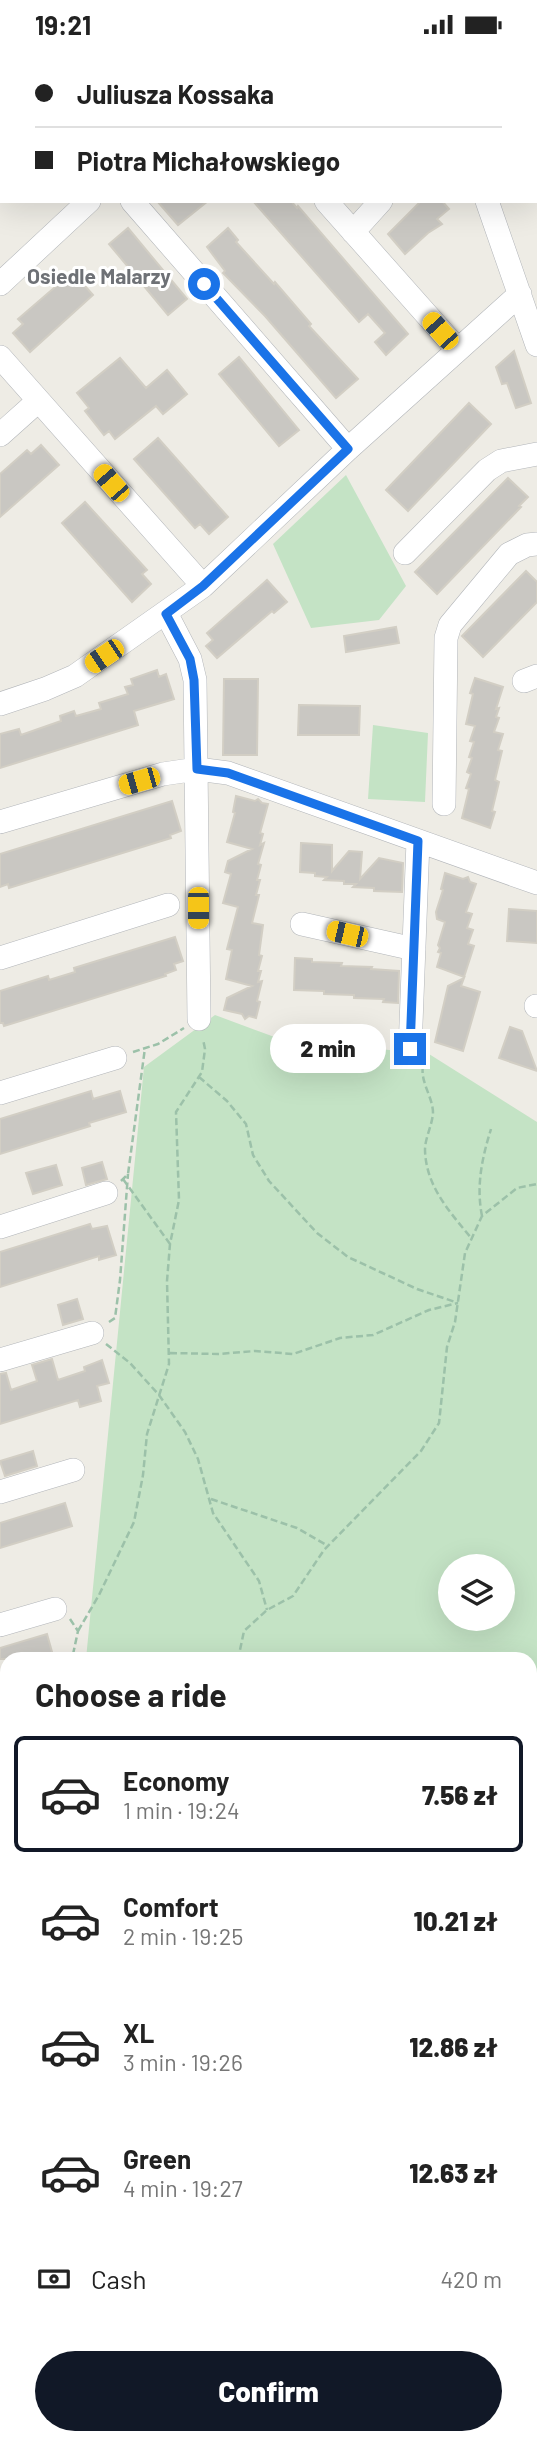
<!DOCTYPE html>
<meta charset="utf-8">
<style>
body{margin:0;font-family:Barlow,sans-serif;background:#f6f6f6;color:#222;height:100vh;display:flex;flex-direction:column;font-size:26px;white-space:nowrap}
*{box-sizing:border-box;margin:0}
p{font-size:23px;color:#767676}
.icon{flex:none;width:38px;height:38px;fill:none;stroke:currentColor;stroke-width:2;stroke-linecap:round;stroke-linejoin:round}
.map{position:relative;flex:1;overflow:hidden}
.side{position:absolute;left:0px;top:1603px;width:537px;height:793px;display:flex;flex-direction:column;background:#fff;border-radius:21px 21px 0 0;box-shadow:0 7px 28px #0002}
.side>*{flex:none}
.hud{position:absolute;left:0px;top:0px;width:537px;height:154px;box-shadow:0 7px 28px #0002;display:grid;align-content:center;height:154px;padding:0 35px;background:#fff}
.buttons{position:absolute;left:438px;top:1505px;display:grid;gap:14px}
.buttons a{display:grid;place-items:center;width:77px;height:77px;border-radius:50%;background:#fff;box-shadow:0 7px 28px #0002;font-size:35px}
.end{position:absolute;width:32px;height:32px;margin:-16px;border:9px solid #1a73e8;background:#fff;box-shadow:0 0 0 4px #fff}
.from{border-radius:50%}
.bubble{position:absolute;height:49px;border-radius:24px;background:#fff;box-shadow:0 7px 28px #0002;font-size:23px;font-weight:800;line-height:49px;text-align:center}
.car{position:absolute;width:21px;height:42px;margin:-21px -10px;border-radius:9px;box-shadow:0 0 5px 2px #0007;background:linear-gradient(#f5c518 24%,#345 0 40%,#f5c518 0 76%,#345 0 86%,#f5c518 0)}
.hud b{display:flex;align-items:center;gap:24px;height:66px;font-size:26px}
.hud b+b{border-top:2px solid #e0e0e0}
.hud i{width:18px;height:18px;background:#222}
ul{padding:0;list-style:none}
li{display:flex;align-items:center;gap:21px;height:116px;margin:0 14px 10px;padding:0 21px;border:4px solid transparent;border-radius:10px}
li div{flex:1}
li b{display:block;font-size:26px}
li em{font-style:normal;font-weight:800}
li.current{border-color:#111827}
li>.icon{width:63px;height:63px;stroke-width:1.5}
h2{padding:0 35px;font-size:32px;line-height:84px}
.pay{display:flex;align-items:center;gap:18px;height:77px;padding:0 35px;font-size:26px}
.pay p{margin-inline-start:auto}
.primary-button{display:flex;gap:14px;margin-top:auto;padding:14px 35px}
.primary-button a{flex:1;height:80px;border-radius:42px;background:#111827;color:#fff;font-size:28px;font-weight:800;line-height:80px;text-align:center}
.status{display:flex;justify-content:space-between;align-items:center;height:49px;padding:0 35px;background:#fff;direction:ltr}
.status svg{height:19px;fill:currentColor}
.map>svg:first-child{display:block}
</style>
<div class="status"><b>19:21</b><svg viewBox="0 0 49 12"><path d="M0 12V9h3v3zM5 12V6h3v6zM10 12V3h3v9zM15 12V0h3v12zM26 1h20v11H26zM47 4h2v5h-2z"/></svg></div>
<div class="map">
<svg width="537" height="2395" viewBox="0 0 537 2395">
<rect width="100%" height="100%" fill="#eeece5"/>
<!-- green -->
<path fill="#c4e3c5" fill-rule="evenodd" d="M346,426L406,537L379,571L311,579L273,495Z
M373,676L428,684L425,753L368,750Z
M215,966L280,990L429,1005L537,1073V2335L530,2349V1610H86L144,1018ZM450,1517H502V1570H450Z
M0,1709H7V2327L0,2326Z
M136,2389H518L517,2395H147Z"/>
<!-- building -->
<path fill="#c9c7c2" stroke="#d2cec4" stroke-width="2" d="M157,152H208L178,176Z
M253,152H291L297,159L298,157L408,285L386,306L375,293L385,284L368,265L359,273Z
M421,152H442L449,160L437,170L442,175L428,184L405,205L388,185Z
M128,179L187,250L168,266L109,195Z
M228,179L238,191L236,193L274,235L275,233L311,275L309,277L358,330L336,349L265,267L223,224L225,222L207,198Z
M76,227L93,246L30,303L13,284L23,275L18,270L62,232L66,236Z
M514,302L531,354L516,359L507,334L502,335L496,318Z
M239,308L299,381L279,397L219,325Z
M120,309L146,339L167,321L187,345L163,365L156,357L115,390L109,382L104,386L85,362L89,359L77,344Z
M469,354L491,375L408,462L386,441Z
M158,389L228,468L209,485L200,475L195,479L134,410Z
M41,396L59,416L0,468V425L27,401L31,405Z
M508,429L528,448L519,457L521,458L437,545L415,523Z
M85,453L147,521L142,525L151,535L132,553L62,474Z
M526,522L537,533V553L483,608L462,587Z
M267,531L287,553L274,564L272,562L217,609L206,597L213,591L207,584Z
M396,578L399,594L346,603L344,587Z
M157,621L159,628L166,625L174,650L134,662L138,676L0,719V685L19,680L21,686L61,672L60,667L74,662L76,667L101,660L99,654L128,645L125,638L133,636L131,630Z
M475,629L503,638L496,660L499,659L496,668L499,669L494,683L503,685L498,701L502,702L495,731L499,733L492,762L495,763L490,779L462,769L469,740L466,739L471,725L467,723L472,709L469,708L474,693L470,692L475,677L466,675L473,645L470,644Z
M224,630H258L257,706H223Z
M299,656L360,657L359,686H298Z
M236,747L255,752L258,750L262,754L268,755L260,784L263,785L260,796L264,794L258,815L261,816L257,831H260L256,846H259L252,874L263,876L259,906L262,907L258,922H261L258,933L262,932L257,952L260,953L256,969L249,967L245,970L242,965L224,961L227,949L252,937L226,930L232,901L227,900L238,858L223,854L231,825L225,823L228,812L252,800L227,793L235,764L233,763Z
M172,752L181,782L170,786L171,789L9,839L8,835L0,838V805Z
M301,794L332,796V822L349,802L362,803L360,830L379,809L403,814L402,843L374,842V839L353,838L356,835H344V832L324,831L327,828L315,827V824L300,823Z
M445,824L463,830L468,828L470,833L476,835L466,863L472,865L467,879L473,881L468,895L474,897L464,928L437,918L441,904L438,903L440,899L438,896L445,873L437,870L436,863L443,841L441,840Z
M509,860L537,862V894L507,892Z
M175,888L183,912L174,915L176,921L165,925L166,927L4,977L3,974H0V942L48,927L49,931L75,923L74,919Z
M295,909L312,910V913L342,914L341,917L372,918L371,920L399,922L398,954L383,953L384,950L354,949V946L324,945V942L294,941Z
M464,929L461,937L480,943L463,1002L435,993L448,937Z
M510,978L522,982L537,1022L499,1009Z
M91,1042L93,1050L120,1042L126,1063L89,1074L90,1077L0,1105V1070Z
M102,1113L107,1130L86,1136L82,1119Z
M56,1116L62,1136L33,1145L26,1124Z
M90,1175L92,1180L107,1177L116,1206L99,1211V1207L0,1238V1203Z
M77,1250L83,1270L63,1276L58,1256Z
M52,1310L58,1331L85,1322L84,1318L102,1311L109,1334L97,1337L101,1352L80,1358L78,1351L0,1375V1325L6,1324L11,1341L37,1332L32,1316Z
M33,1402L37,1417L5,1427L0,1412Z
M65,1454L72,1477L0,1499V1474Z
M47,1585L54,1610H0V1599Z"/>
<g fill="none" stroke-linecap="round" stroke-linejoin="round">
<!-- minor casing -->
<g stroke="#b2b5b9" stroke-width="24">
<path id="minor" d="M385,0L386,2
M434,0L435,2
M136,2L137,0
M261,2L263,0
M0,33H2
M132,152L348,400
M326,152L458,301
M487,152L537,296
M353,183L381,152
M0,235L89,152
M0,308L203,537
M0,386L38,352
M405,504L487,421L501,412L537,405
M166,564L190,610L195,631L199,970
M524,632L537,627
M0,655L45,640L75,627L203,537L348,400L520,245
M444,755L446,589L450,576L509,505L527,496L537,495
M0,773L163,725L197,720L228,724L537,834
M302,875L414,900
M0,909L168,856
M536,957H537
M410,1001L418,792
M0,1044L115,1009
M0,1178L106,1144
M0,1311L92,1284
M0,1443L73,1421
M0,1576L55,1560"/>
</g>
<!-- path -->
<path stroke="#9cc1a9" stroke-width="2.5" stroke-dasharray="7 3.5" stroke-linecap="butt" d="M133,1003L158,995L184,979
M423,1017C420,1033 433,1048 433,1064C432,1077 425,1089 425,1101C426,1138 450,1163 472,1190
M199,1028L227,1052L246,1075L253,1106L269,1132L317,1184L348,1208L417,1240L458,1254
M123,1130L170,1195
M121,1132L128,1125L145,999
M482,1167C476,1137 482,1109 491,1080
M109,1273L115,1269L120,1231L128,1125
M106,1295L130,1314L159,1346L185,1383L198,1410L213,1464L259,1532L267,1561
M170,1304L218,1305L255,1302L293,1305L340,1289L373,1286L429,1261L458,1254
M211,1450L297,1479L328,1497
M70,1570L78,1582L72,1610
M78,1582L99,1546L134,1473L143,1426L147,1385L169,1315L167,1232L170,1195L179,1151L176,1063L202,1023L205,1000L203,990
M235,1610L240,1601L244,1582L267,1561L293,1547L324,1501L421,1402L439,1374L447,1298L455,1273L465,1204L482,1167L517,1139L537,1135
M0,1718H7
M530,1735L537,1738
M0,1834L7,1829
M530,1854L534,1849L537,1833
M530,2119L537,2116
M530,2226L537,2210
M126,2389L128,2395
M73,2395L74,2389
M509,2395V2389"/>
<!-- minor -->
<use href="#minor" stroke="#fff" stroke-width="23"/>
</g>
<g fill="none" stroke-linecap="round" stroke-linejoin="round">
<!-- route -->
<path stroke="#1a73e8" stroke-width="9" d="M204,235L348,400L203,537L166,565L190,610L194,631L197,720L228,724L418,792L410,1000"/>
</g>
<g text-anchor="middle" dominant-baseline="central" stroke-width="6" stroke-linejoin="round" paint-order="stroke">
<!-- neighbourhood labels -->
<g font-size="21" font-weight="bold" fill="#6e7176" stroke="#fff">
<text x="99" y="226">Osiedle Malarzy</text>
</g>
</g>
</svg>
<div class="buttons">
<a><svg class="icon" aria-label="layers" viewBox="0 0 24 24"><path d="M12 4l9 5-9 5-9-5zM3 14l9 5 9-5"/></svg></a>
</div>
<i class="end from" style="left:204px;top:235px"></i>
<i class="end" style="left:410px;top:1000px"></i>
<div class="bubble" style="left:270px;top:975px;width:116px">2 min</div>
<i class="car" style="left:440px;top:282px;rotate:318deg"></i>
<i class="car" style="left:111px;top:434px;rotate:319deg"></i>
<i class="car" style="left:104px;top:607px;rotate:236deg"></i>
<i class="car" style="left:139px;top:732px;rotate:254deg"></i>
<i class="car" style="left:198px;top:859px;rotate:180deg"></i>
<i class="car" style="left:347px;top:885px;rotate:283deg"></i>
<div class="hud">
<b><i class="from"></i>Juliusza Kossaka</b>
<b><i></i>Piotra Michałowskiego</b>
</div>
<section class="side">
<h2>Choose a ride</h2>
<ul>
<li class="current"><svg class="icon" aria-label="car" viewBox="0 0 24 24"><path d="M5 17H2v-5l4-1 3-4h7l3 4 3 1v5h-3M9 17h6M6 11h13"/><circle cx="7" cy="17" r="2"/><circle cx="17" cy="17" r="2"/></svg><div><b>Economy</b><p>1 min · 19:24</p></div><em>7.56 zł</em></li>
<li><svg class="icon" aria-label="car" viewBox="0 0 24 24"><path d="M5 17H2v-5l4-1 3-4h7l3 4 3 1v5h-3M9 17h6M6 11h13"/><circle cx="7" cy="17" r="2"/><circle cx="17" cy="17" r="2"/></svg><div><b>Comfort</b><p>2 min · 19:25</p></div><em>10.21 zł</em></li>
<li><svg class="icon" aria-label="car" viewBox="0 0 24 24"><path d="M5 17H2v-5l4-1 3-4h7l3 4 3 1v5h-3M9 17h6M6 11h13"/><circle cx="7" cy="17" r="2"/><circle cx="17" cy="17" r="2"/></svg><div><b>XL</b><p>3 min · 19:26</p></div><em>12.86 zł</em></li>
<li><svg class="icon" aria-label="car" viewBox="0 0 24 24"><path d="M5 17H2v-5l4-1 3-4h7l3 4 3 1v5h-3M9 17h6M6 11h13"/><circle cx="7" cy="17" r="2"/><circle cx="17" cy="17" r="2"/></svg><div><b>Green</b><p>4 min · 19:27</p></div><em>12.63 zł</em></li>
</ul>
<div class="pay"><svg class="icon" aria-label="cash" viewBox="0 0 24 24"><path d="M3 7h18v10H3z"/><circle cx="12" cy="12" r="2"/></svg>Cash<p>420 m</p></div>
<div class="primary-button"><a>Confirm</a></div>
</section>
</div>
